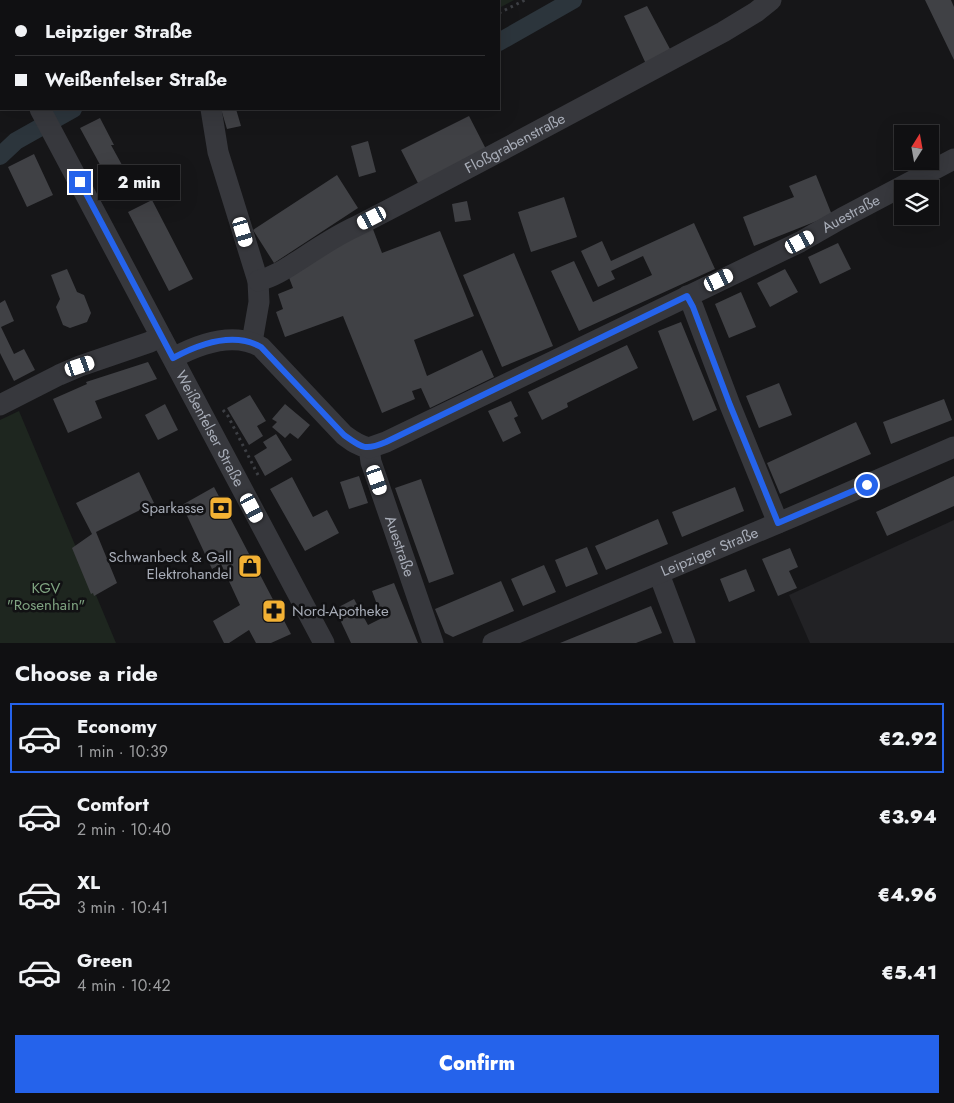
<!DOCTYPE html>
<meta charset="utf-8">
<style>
body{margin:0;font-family:Jost,sans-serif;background:#19191b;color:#f1f3f6;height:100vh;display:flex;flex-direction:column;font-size:19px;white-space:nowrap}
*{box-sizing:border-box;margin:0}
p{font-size:16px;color:#9c9d9f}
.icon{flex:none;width:28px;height:28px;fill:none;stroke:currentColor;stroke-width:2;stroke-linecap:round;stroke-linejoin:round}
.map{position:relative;height:643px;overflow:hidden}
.side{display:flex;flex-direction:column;background:#101012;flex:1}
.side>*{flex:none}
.banner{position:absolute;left:0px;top:0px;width:500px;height:110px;box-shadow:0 5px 20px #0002,0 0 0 1px #303032;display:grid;align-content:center;height:110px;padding:0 15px;background:#101012}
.needle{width:32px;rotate:11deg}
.controls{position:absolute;left:894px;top:125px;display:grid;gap:10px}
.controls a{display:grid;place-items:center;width:45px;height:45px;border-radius:0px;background:#101012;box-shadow:0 5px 20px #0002,0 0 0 1px #303032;font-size:25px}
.end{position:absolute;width:22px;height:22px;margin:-11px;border:6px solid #2563eb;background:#fff;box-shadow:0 0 0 2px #fff}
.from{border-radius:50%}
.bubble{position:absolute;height:35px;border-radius:0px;background:#101012;box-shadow:0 5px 20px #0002,0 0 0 1px #303032;font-size:16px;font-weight:800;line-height:35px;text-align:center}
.car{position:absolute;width:15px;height:30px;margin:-15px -8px;border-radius:6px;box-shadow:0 0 4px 1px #0007;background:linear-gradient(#fff 24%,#345 0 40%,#fff 0 76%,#345 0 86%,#fff 0)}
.banner b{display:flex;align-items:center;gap:18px;height:48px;font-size:19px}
.banner b+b{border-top:1px solid #303032}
.banner i{width:12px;height:12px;background:#f1f3f6}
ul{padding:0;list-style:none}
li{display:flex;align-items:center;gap:15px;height:70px;margin:0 10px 8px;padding:0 5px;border:2px solid transparent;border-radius:0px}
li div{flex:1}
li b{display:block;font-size:19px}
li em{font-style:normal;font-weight:800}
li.selected{border-color:#2563eb}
li>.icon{width:45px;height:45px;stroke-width:1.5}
h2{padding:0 15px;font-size:22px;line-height:60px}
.primary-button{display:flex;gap:10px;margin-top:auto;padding:10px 15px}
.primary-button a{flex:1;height:58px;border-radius:0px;background:#2563eb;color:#fff;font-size:20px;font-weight:800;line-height:58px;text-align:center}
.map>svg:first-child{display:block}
</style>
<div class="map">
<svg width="954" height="643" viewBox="0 0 954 643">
<rect width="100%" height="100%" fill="#161618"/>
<!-- built -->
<path fill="#222225" d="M954,520V643H810L789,595Z"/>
<!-- green -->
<path fill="#1e261f" d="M368,0H514L499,8V1H368Z
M19,411L116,643H0V420Z"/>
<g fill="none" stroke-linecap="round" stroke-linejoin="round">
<!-- canal -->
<path stroke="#2c353c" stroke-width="18" d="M499,42L573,0
M0,156L16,141L73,109"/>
</g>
<!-- building -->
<path fill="#404145" d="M925,0H951L954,7V60Z
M647,6L670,49L646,64L624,16Z
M221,109H236L241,126L227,129Z
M469,116L488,153L420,187L401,150Z
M100,118L114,145H111L127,174L110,183L80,128Z
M368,141L376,172L359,177L351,146Z
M34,154L53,195L27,207L8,167Z
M337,175L358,208L274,263L253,230Z
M816,175L832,215L754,246L743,217L794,197L789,186Z
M564,197L577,237L531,252L518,212Z
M152,200L193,279L169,291L128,212Z
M467,201L471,220L455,222L452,204Z
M694,223L715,269L579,331L551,271L574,261L593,302L652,275L643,256L611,271L615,279L598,287L581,251L602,241L611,261Z
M371,224L382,253L440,231L474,316L414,340L427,376L482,350L494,377L430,408L421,388L412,391L415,399L382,413L343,316L285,337L276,312L283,309L278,294L293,288L288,275Z
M838,243L851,269L820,284L808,257Z
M514,253L553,346L502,367L463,275Z
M67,269L77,292L84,295L91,313L87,322L70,328L63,325L56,307L60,299L51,275Z
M785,269L798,292L770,307L757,283Z
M741,292L756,327L729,338L715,304Z
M5,300L14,321L1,327L14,354L24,349L35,370L14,381L0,353V303Z
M681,322L717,410L693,421L658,331Z
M627,345L638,368L567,403L568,407L542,420L528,392Z
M148,362L157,379L95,401L102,418L68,433L53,399L87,384L86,382Z
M779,383L792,415L759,428L746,396Z
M250,395L266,421L257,426L263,436L249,445L227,408Z
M944,399L952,420L891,444L883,422Z
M511,401L518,416L514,418L521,433L503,442L488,411Z
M165,404L178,430L158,440L145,415Z
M285,404L310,425L298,439L290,433L285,438L272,427L277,422L272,419Z
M856,422L871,454L780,494L767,463Z
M276,434L292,460L265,476L254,456L267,448L263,442Z
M139,472L154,503L96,532L117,583L94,596L93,593L91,594L72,548L92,534L76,503Z
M359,476L368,503L349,509L340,482Z
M954,476V506L887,536L876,512Z
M292,477L313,517L327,510L339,533L305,551L270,489Z
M421,479L454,574L429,583L395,488Z
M214,487L291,634L271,643H256L249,630L229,643H224L213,621L240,605L221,564L212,569L182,505Z
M735,487L744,511L682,537L672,512Z
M658,519L668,544L606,570L595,546Z
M587,547L598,574L566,587L555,560Z
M790,548L798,567L789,571L797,588L778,596L762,559Z
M544,565L556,592L523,606L511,579Z
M746,569L755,591L729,602L720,579Z
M501,581L514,611L453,637L445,633L435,609Z
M394,583L418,643H351L335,609L354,599L368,625L382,618L372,591Z
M651,606L662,633L636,643H560Z"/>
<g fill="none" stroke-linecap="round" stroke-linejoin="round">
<!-- path -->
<path stroke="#3d3f44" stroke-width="3" stroke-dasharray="2.5 4" stroke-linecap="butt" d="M0,5L1,7
M499,13L525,0
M223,410L228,416L259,477"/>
<!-- minor -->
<g stroke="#37383d" stroke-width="21">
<path d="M197,0V1"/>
<path d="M0,41L1,43"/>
<path id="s1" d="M40,109L324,643"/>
<path d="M211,109L218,152L258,281L259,302L252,342"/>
<path id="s2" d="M258,281C274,277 287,268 301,259C319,247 337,235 357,226C480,163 601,97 723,32L756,12L771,0"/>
<path d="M687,296L693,307L730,405L778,523"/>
<path id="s3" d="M173,358C199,344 233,331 261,347L344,435C352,441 359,446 369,448L371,462L433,643"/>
<path d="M0,405L59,375L80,366L150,342L161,337"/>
<path id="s4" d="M369,448L386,442L800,242L842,218L954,159"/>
<path d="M659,574L685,643"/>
<path id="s5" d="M493,643L797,515L954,447"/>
</g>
</g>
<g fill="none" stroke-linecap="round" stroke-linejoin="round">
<!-- route -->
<path stroke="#2563eb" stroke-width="6" d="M80,182L173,358C199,344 233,331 261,347L344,435C362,448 365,451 386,442L687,296L693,307L730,405L778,523L867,485"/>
</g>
<!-- icons -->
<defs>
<g id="bank-square" transform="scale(1.25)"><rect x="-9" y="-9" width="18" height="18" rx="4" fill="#f2b134" stroke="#111113"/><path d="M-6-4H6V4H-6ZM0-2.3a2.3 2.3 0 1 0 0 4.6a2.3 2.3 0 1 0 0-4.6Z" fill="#111"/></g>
<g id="shop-square" transform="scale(1.25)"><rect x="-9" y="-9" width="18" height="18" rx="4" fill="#f2b134" stroke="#111113"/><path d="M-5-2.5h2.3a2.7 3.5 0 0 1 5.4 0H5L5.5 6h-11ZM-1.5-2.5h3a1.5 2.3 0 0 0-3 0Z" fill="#111"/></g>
<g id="pharmacy-square" transform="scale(1.25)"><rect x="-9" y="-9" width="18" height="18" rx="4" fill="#f2b134" stroke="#111113"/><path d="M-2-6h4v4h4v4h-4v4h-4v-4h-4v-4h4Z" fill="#111"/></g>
</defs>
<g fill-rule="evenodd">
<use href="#bank-square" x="221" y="508"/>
<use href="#shop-square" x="250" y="566"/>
<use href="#pharmacy-square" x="274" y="611"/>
</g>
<g text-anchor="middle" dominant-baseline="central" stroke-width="5" stroke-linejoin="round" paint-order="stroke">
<!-- street labels -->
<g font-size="15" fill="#a8adb8" stroke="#111113">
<text stroke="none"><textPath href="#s2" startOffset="292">Floßgrabenstraße</textPath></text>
<text stroke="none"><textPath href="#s4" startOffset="536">Auestraße</textPath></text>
<text stroke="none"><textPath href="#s1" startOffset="362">Weißenfelser Straße</textPath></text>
<text stroke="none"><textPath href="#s3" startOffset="345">Auestraße</textPath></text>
<text stroke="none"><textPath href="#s5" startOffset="235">Leipziger Straße</textPath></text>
</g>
<!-- poi labels -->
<g font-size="15" fill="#a8adb8" stroke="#111113" text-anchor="end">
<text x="204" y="508">Sparkasse</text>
<text x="232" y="557">Schwanbeck &amp; Gall<tspan x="232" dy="17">Elektrohandel</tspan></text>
<text x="292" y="611" text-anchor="start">Nord-Apotheke</text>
</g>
<!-- park labels -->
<g font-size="15" fill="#7fa381" stroke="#111113">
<text x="46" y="588">KGV<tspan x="46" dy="17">"Rosenhain"</tspan></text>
</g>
</g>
</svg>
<div class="controls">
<a><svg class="needle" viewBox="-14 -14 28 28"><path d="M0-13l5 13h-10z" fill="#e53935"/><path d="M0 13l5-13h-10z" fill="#9c9d9f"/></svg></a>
<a><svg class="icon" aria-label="layers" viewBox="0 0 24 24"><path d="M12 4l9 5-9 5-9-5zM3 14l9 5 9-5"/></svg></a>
</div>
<i class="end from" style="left:867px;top:485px"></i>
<i class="end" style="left:80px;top:182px"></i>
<div class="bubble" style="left:98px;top:165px;width:82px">2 min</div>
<i class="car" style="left:372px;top:218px;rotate:243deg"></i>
<i class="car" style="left:243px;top:232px;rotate:163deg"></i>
<i class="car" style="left:800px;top:242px;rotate:62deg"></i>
<i class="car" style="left:719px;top:280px;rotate:64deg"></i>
<i class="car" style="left:80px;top:366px;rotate:71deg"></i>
<i class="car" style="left:377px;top:480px;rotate:161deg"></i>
<i class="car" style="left:252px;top:508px;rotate:152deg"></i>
<div class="banner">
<b><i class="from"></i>Leipziger Straße</b>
<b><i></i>Weißenfelser Straße</b>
</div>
</div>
<section class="side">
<h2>Choose a ride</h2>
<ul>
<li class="selected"><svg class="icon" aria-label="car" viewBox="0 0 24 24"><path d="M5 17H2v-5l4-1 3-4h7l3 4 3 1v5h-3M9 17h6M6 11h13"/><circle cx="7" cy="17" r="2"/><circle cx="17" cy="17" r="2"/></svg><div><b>Economy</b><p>1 min · 10:39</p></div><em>€2.92</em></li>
<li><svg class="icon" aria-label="car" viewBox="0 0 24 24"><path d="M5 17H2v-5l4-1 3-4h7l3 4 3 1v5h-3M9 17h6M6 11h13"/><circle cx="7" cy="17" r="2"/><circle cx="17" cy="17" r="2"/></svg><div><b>Comfort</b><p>2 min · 10:40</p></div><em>€3.94</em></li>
<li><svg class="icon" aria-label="car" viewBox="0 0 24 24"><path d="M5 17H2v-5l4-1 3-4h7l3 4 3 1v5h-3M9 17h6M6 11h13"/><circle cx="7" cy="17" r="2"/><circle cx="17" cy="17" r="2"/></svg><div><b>XL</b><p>3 min · 10:41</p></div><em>€4.96</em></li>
<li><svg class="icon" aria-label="car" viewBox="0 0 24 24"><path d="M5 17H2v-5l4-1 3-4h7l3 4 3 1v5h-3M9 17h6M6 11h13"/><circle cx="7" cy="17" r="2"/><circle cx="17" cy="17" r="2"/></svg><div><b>Green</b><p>4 min · 10:42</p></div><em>€5.41</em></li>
</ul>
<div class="primary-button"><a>Confirm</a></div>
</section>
